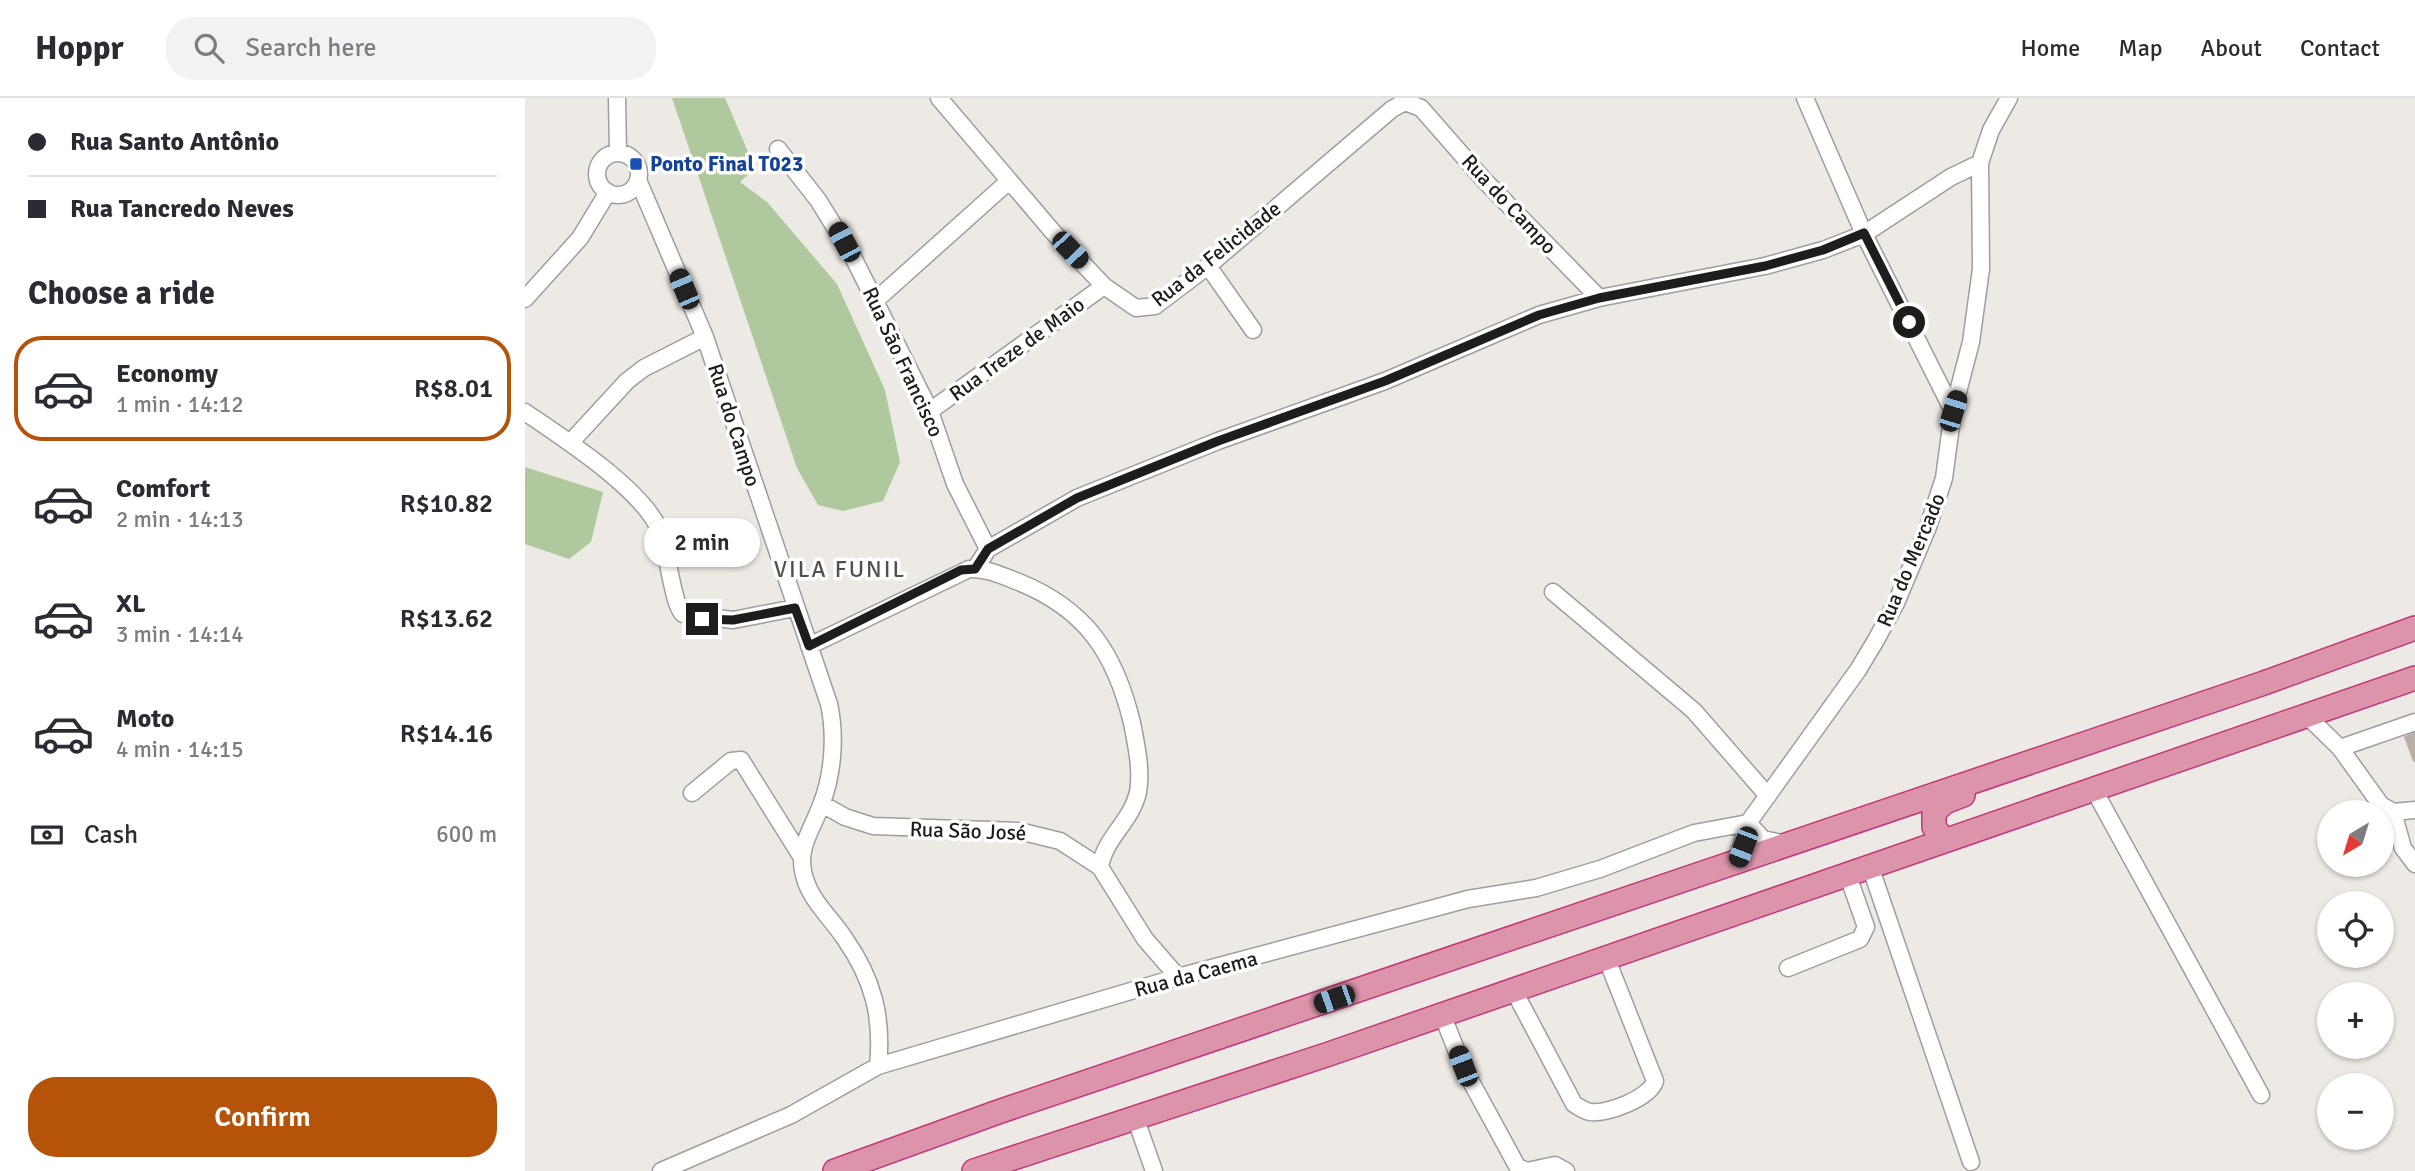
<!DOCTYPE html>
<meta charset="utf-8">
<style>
body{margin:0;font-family:Signika,sans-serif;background:#f2f2f3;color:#2b2b33;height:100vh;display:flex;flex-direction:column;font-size:26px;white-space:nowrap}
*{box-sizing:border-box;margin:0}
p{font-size:23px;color:#7c7c81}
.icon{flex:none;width:38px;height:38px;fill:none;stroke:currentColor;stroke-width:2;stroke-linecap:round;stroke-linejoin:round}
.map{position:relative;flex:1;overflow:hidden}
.panel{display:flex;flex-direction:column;background:#fff;width:525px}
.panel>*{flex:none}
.guide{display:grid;align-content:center;height:154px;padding:0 28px;background:#fff}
.needle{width:46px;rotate:218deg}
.controls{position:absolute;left:1792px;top:702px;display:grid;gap:14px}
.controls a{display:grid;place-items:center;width:77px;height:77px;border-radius:50%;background:#fff;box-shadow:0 2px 5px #0004;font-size:35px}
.end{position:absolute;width:32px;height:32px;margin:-16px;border:9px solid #1d1d1d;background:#fff;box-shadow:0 0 0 4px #fff}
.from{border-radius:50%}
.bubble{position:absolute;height:49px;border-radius:24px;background:#fff;box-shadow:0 2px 5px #0004;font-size:23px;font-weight:600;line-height:49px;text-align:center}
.car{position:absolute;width:21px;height:42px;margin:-21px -10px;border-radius:9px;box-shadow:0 0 5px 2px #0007;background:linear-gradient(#222 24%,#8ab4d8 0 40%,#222 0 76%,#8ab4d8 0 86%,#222 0)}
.guide b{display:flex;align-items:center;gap:24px;height:66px;font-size:26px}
.guide b+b{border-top:2px solid #e1e1e2}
.guide i{width:18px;height:18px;background:#2b2b33}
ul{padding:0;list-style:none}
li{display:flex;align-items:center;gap:21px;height:105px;margin:0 14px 10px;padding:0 14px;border:4px solid transparent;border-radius:28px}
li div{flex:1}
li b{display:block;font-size:26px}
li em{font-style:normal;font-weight:600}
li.selected{border-color:#b45309}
li>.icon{width:63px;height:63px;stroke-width:1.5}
h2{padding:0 28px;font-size:32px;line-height:84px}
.pay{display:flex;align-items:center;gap:18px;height:77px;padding:0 28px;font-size:26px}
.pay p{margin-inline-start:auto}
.button{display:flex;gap:14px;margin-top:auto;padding:14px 28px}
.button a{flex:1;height:80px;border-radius:28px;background:#b45309;color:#fff;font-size:28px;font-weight:600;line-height:80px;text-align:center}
header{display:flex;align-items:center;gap:42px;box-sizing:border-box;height:98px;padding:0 35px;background:#fff;border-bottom:2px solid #e1e1e2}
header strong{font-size:33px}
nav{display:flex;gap:38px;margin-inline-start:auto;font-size:24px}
.search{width:490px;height:63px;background:#f2f2f3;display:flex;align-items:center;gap:18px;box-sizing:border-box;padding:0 24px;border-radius:28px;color:#7c7c81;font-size:26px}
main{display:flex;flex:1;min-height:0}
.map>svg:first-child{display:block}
</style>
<header>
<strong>Hoppr</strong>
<div class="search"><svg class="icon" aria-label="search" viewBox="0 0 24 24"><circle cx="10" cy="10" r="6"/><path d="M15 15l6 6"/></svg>Search here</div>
<nav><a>Home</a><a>Map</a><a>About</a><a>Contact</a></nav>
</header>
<main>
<section class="panel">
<div class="guide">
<b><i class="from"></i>Rua Santo Antônio</b>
<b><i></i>Rua Tancredo Neves</b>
</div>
<h2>Choose a ride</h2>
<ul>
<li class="selected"><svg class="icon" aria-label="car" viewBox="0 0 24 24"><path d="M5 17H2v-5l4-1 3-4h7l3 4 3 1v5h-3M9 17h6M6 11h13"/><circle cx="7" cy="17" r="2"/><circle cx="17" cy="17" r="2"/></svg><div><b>Economy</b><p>1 min · 14:12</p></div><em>R$8.01</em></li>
<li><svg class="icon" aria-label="car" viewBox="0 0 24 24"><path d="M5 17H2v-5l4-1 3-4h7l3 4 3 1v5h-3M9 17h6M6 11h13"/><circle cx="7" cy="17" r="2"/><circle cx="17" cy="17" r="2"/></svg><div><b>Comfort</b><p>2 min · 14:13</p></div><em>R$10.82</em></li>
<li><svg class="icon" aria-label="car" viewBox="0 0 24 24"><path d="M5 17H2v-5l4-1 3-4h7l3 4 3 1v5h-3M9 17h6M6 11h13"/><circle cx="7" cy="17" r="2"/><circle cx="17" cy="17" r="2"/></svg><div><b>XL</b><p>3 min · 14:14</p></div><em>R$13.62</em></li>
<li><svg class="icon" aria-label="car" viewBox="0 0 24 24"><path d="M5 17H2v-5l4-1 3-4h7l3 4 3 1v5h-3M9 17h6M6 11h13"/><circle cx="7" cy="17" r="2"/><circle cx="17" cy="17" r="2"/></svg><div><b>Moto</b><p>4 min · 14:15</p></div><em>R$14.16</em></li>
</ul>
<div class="pay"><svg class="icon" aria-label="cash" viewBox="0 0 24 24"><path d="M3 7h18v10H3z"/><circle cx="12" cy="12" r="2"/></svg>Cash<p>600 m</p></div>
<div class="button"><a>Confirm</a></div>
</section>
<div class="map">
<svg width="1890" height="1073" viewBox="0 0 1890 1073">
<defs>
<filter id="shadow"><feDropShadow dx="6" dy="-6" stdDeviation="3.5" flood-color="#0004"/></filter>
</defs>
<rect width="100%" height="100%" fill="#ede9e4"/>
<!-- forest -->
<path fill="#afc89d" d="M147,0H200L230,70L215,84L242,104L312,186L360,292L375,364L358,403L318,413L293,407L272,370Z
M0,369L78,394L66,444L44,461L0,446Z"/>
<!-- building -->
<path fill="#b6aeaa" stroke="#bdafa8" stroke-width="2" filter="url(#shadow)" d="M1890,635V663H1889L1880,639Z"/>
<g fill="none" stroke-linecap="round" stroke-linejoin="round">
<!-- minor casing -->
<g stroke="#9e9e9e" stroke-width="19">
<path id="minor" d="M92,0L93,55
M414,0L528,134L579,188L611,210L630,208L683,168L867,11L880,4L896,10L959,82L1074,200
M1280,0L1339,136L1428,313
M253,51L293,102L327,157L405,313L430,386L463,451
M72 76a21 21 0 1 1 42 0a21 21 0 1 1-42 0Z
M113,82L180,239L304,606C311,638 308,677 296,707C288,730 273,748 278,773C283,801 305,818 320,841C348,881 358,919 353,968
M683,168L728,232
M0,201L55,140L83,94
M350,203L484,83
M405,313L579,188
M0,314C38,340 114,389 133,429C143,450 147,506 158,516L208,522L270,510
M45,345L102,283L119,270L180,239
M450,471L463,451L552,400L693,343L860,283L1014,217L1074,200L1240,168L1298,152L1339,136L1426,79L1455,65
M1028,494L1169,613L1243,698
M284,548L444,471C460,470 476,477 491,483C560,510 590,554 607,625C611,646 617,671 613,694C607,723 580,739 575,769
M1780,616L1815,650L1856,707L1868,714L1890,712
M1815,650L1890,624
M1568,690L1736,997
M167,695L206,663L216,662L276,758
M297,706L320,719L348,728L494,733L535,743L575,769L620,841L653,879
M1868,714L1878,750L1890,766
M1223,725L1238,741L1261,746
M1212,763L1223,725L1333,572L1351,542L1371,505L1403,429L1419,380L1428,313L1446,244L1456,171L1455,65L1466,32L1484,0
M1345,768L1446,1064
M1263,870L1335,841L1341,829L1322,775
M988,891L1049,1006C1054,1009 1059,1013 1065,1014C1081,1017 1125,1000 1130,983L1081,859
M917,916L938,969L992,1068L1001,1073
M610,1019L629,1073
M136,1073L266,1017L353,968L653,879L943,801L1011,790L1075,771L1169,735L1223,725
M1002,1073L1030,1067L1041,1073"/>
</g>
<!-- highway casing -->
<g stroke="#c53779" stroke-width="26">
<path id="highway" d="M1419,743L1409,729V714L1420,704L1438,697
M310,1073L473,1014L1739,585L1890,530
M449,1073L804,956L1890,580"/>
</g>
<!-- minor -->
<use href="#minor" stroke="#fff" stroke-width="16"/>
<!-- highway -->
<use href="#highway" stroke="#dc94aa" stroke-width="23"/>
</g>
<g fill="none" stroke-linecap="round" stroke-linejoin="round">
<!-- route -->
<path stroke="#1d1d1d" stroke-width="9" d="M177,521L208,522L270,510L284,548L436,472L450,471L463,451L552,400L693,343L860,283L1014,217L1074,200L1240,168L1298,152L1339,135L1384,224"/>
</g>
<!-- markers -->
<rect fill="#1a4fb4" stroke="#fff" stroke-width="2.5" x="104" y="59" width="14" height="14" rx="3.5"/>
<g text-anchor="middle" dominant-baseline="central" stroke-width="7" stroke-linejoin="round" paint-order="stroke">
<!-- transit labels -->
<g font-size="21" font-weight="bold" fill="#164399" stroke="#fff" text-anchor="start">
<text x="125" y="66">Ponto Final T023</text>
</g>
<!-- street labels -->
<g font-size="21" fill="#1d1d1d" stroke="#fff">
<text transform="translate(984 106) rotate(47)">Rua do Campo</text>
<text transform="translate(691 156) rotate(-38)">Rua da Felicidade</text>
<text transform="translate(492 251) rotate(-36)">Rua Treze de Maio</text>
<text transform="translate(378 264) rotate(65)">Rua São Francisco</text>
<text transform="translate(209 327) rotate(72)">Rua do Campo</text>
<text transform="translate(1386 462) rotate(-67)">Rua do Mercado</text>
<text transform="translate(443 733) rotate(2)">Rua São José</text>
<text transform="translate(671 876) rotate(-15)">Rua da Caema</text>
</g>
<!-- neighbourhood labels -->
<g font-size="23" letter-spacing="2" fill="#505050" stroke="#fff">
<text x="315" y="471">VILA FUNIL</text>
</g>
</g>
</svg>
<div class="controls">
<a><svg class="needle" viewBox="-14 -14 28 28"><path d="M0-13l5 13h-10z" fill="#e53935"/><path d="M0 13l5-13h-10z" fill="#7c7c81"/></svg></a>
<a><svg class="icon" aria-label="locate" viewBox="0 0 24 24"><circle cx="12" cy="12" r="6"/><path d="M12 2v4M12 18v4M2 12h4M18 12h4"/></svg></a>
<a>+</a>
<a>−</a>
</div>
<i class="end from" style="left:1384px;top:224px"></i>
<i class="end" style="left:177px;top:521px"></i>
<div class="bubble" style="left:119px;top:420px;width:116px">2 min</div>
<i class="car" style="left:319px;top:144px;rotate:332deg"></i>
<i class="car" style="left:545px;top:152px;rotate:137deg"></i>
<i class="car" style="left:159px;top:191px;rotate:337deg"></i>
<i class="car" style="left:1428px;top:313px;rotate:17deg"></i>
<i class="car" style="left:1218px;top:749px;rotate:201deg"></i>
<i class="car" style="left:809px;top:901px;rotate:251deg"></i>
<i class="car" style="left:938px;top:968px;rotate:339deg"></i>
</div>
</main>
